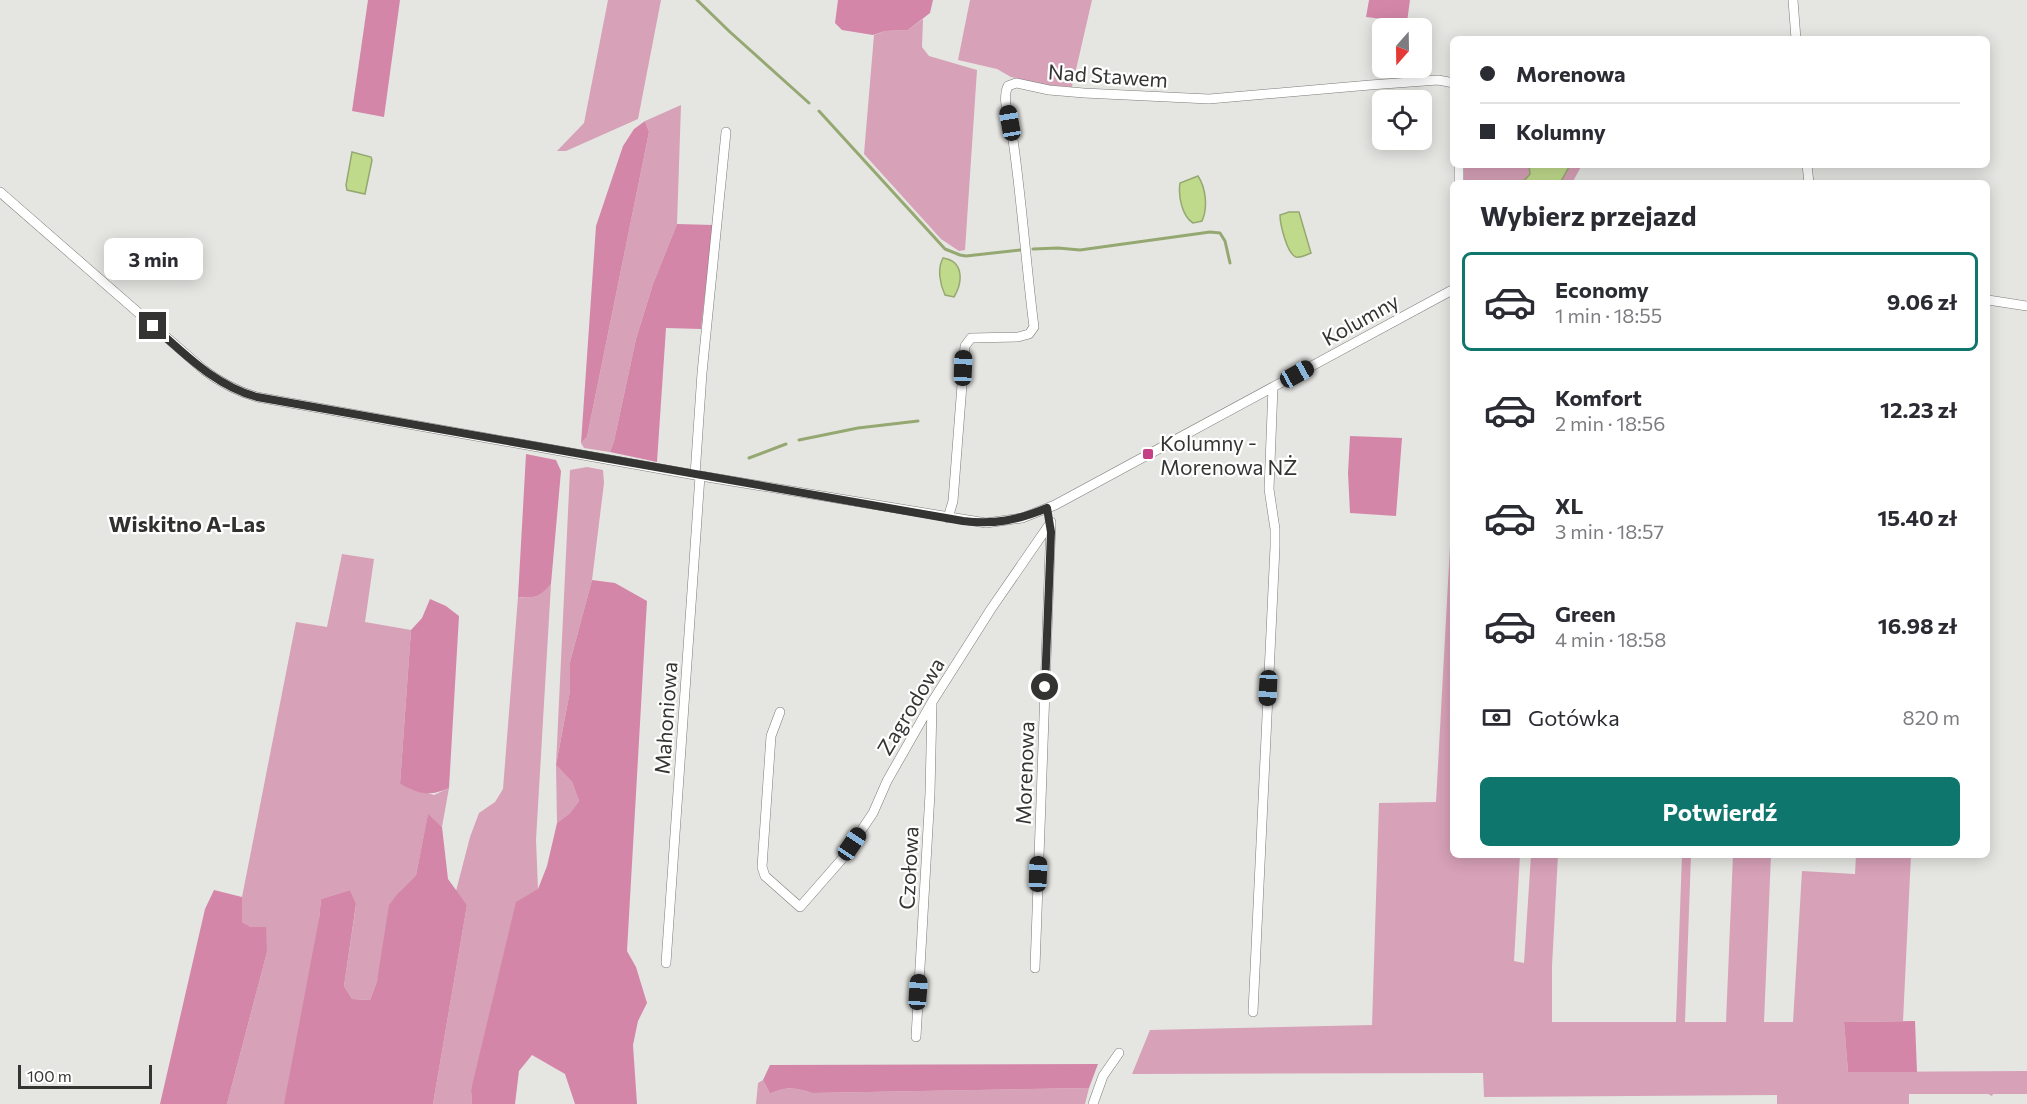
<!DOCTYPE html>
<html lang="pl">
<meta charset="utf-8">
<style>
body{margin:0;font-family:Commissioner,sans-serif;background:#f2f2f3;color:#2b2b33;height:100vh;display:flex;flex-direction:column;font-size:22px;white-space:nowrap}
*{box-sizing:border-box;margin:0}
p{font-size:20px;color:#7c7c81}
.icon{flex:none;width:33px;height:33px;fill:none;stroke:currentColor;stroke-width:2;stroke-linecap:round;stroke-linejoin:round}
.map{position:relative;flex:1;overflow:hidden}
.panel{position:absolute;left:1450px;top:180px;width:540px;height:678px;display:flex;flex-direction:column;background:#fff;border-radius:9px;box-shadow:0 3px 15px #0003}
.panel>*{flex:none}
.banner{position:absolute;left:1450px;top:36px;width:540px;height:132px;border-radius:9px;box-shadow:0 3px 15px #0003;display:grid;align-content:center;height:132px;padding:0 30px;background:#fff}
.needle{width:39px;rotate:200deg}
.buttons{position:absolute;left:1372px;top:18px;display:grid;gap:12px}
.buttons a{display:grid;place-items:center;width:60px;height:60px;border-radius:9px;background:#fff;box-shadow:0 3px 15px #0003;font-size:30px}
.scale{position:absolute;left:18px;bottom:15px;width:134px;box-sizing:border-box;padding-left:6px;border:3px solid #343433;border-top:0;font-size:16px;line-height:21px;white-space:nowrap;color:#343433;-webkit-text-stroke:4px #fff;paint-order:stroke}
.end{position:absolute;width:27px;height:27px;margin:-14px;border:8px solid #343433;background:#fff;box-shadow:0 0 0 3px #fff}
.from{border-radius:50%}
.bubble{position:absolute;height:42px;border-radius:9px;background:#fff;box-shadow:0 3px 15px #0003;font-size:20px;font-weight:700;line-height:42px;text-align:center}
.car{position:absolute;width:18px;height:36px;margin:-18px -9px;border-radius:8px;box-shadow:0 0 4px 2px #0007;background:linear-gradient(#222 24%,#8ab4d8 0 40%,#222 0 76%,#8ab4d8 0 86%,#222 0)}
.banner b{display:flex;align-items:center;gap:21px;height:57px;font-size:22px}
.banner b+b{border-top:2px solid #e1e1e2}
.banner i{width:15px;height:15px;background:#2b2b33}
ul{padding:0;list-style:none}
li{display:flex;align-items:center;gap:18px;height:99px;margin:0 12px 9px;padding:0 18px;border:3px solid transparent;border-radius:9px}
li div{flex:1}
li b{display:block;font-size:22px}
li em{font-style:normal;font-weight:700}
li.active{border-color:#0f766e}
li>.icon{width:54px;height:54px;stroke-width:1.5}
h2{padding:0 30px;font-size:27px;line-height:72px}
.pay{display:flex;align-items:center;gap:15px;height:66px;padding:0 30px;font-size:22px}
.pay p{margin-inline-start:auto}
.primary-button{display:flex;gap:12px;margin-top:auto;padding:12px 30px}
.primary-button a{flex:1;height:69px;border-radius:9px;background:#0f766e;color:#fff;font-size:24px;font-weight:700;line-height:69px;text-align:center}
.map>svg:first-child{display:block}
</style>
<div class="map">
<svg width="2027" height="1104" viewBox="0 0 2027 1104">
<rect width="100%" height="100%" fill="#e5e6e2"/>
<!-- green -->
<path fill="#d7a1b7" d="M608,0H661L638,119L566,151H557L584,123Z
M970,0H1092L1072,87L1046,85L1011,77L997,69L958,60Z
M923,19L922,47L929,56L977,70L965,250L959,251L941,239L864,154L874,35L885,31L908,30Z
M681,105L677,224L653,284L636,339L614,441L610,452L584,448L581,443L587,437L649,132L645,121Z
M1462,165H1582L1572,183H1461Z
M587,467L603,470L604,483L592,580L570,662V691L556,765L572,782L579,801L570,813L557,823L556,765L570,470Z
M1453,491L1454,855H1520L1514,961L1524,963L1531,855H1558L1552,966V1022H1676L1682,855H1691L1685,1022H1726L1733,855H1771L1764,1022H1793L1802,871L1855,874L1856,855H1911L1903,1021L1844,1022L1848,1072L2027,1071V1094H1993L1992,1096L1988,1094H1909V1104H1777V1095L1484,1097L1483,1073L1132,1074L1150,1030L1372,1025L1379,803L1436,802Z
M342,554L374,559L365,622L411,630L400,784L434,795L449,788L442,827L428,815L416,875L399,892L377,981L370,1000L352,999L344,986L356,905L350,890L321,899L319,919L341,1104H227L267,952L251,927L242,922V897L296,622L327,627Z
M551,584L536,840L538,889L471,1090L472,1104H433L467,905L456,891L470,837L479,813L495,802L503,789L518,597C536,598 539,598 551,584Z
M763,1080L770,1094C786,1086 796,1088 812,1093L1089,1088L1085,1104H756L758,1083Z"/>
<!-- forest -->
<path fill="#d486a8" d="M368,0H400L384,117L352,111Z
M838,0H933L930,13L908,30L885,31L873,35L842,30L835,23Z
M1369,0H1410L1407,22L1366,17Z
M645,121L649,132L587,437L581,443L596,226L623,146L634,129Z
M677,224L713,225L701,329L666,328L657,462L610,452L614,441L636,339L653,284Z
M1350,436L1402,438L1396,516L1350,513L1348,473Z
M526,454L556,460L561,471L551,584C539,598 536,598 518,597Z
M592,580L615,583L647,601L627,951L636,967L647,1003L638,1021L633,1045L637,1104H575L565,1074L532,1055L519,1071L515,1104H472L471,1090L516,902L538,889L547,866L557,823L570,813L579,801L572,782L556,765L570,691V662Z
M430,599L446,606L459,616L449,788C428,797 421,794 400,784L411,630L422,618Z
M428,814L442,827L448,879L467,905L433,1104H284L319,919L321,899L350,890L356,904L344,986L352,999L370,1000L377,981L389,905L399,892L416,875Z
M214,890L242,897V922L251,927H266L267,952L227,1104H160L205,909Z
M1915,1021L1917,1072H1848L1844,1022Z
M1098,1064L1089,1088L812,1093C796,1088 786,1086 770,1094L763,1080L770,1065Z"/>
<!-- water -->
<path fill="#c0da8c" stroke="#96a871" stroke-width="1.5" d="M352,152L371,157L372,160L365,194L347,190L346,185Z
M1529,165H1570L1560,183H1522L1530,174Z
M1198,176C1206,188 1208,208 1202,221L1193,223C1182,216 1178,196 1180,183Z
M1289,212H1299L1311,253C1306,255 1301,258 1296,257C1287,254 1280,224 1280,215Z
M943,258C964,261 963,282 954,297L945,295C940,284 937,269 943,258Z"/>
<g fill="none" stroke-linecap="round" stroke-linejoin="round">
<!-- stream -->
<path stroke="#96a871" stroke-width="3" d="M697,0L730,32L809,103
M819,111L945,249L960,255L966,256L1020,250
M1033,249L1058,248L1080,250L1210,232L1220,233L1225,241L1230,263
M799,440L858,428L918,421
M749,458L786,444"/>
<!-- minor casing -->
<g stroke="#7b7c79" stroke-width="10">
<path id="minor" d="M1793,0L1796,39
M1459,165V183
M1807,165L1809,183
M0,192L204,370C221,383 236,391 257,397L695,475L986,523L1022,518L1055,505L1454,289
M1988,300L2027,306
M695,475L702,373L726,132
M948,518L953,501L965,346L971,338L1018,337L1029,334L1034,327C1026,265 1022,202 1013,140C1011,124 1001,100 1008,86L1016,83L1049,90L1084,93L1209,99L1370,85L1438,80L1454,83
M780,712L771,736L762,867L765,876L800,907L842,859L873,813L887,781L932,702L991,609L1051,522
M666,963L700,476
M1035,968L1051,522
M1253,1012L1275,547V529L1269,489L1273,387
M916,1037L930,793L932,704
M1093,1104L1103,1076L1119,1053"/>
</g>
<!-- minor -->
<use href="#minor" stroke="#fff" stroke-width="9"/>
</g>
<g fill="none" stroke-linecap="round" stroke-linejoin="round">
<!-- route -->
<path stroke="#343433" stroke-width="8" d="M153,326C185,354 214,385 257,397L963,521C994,525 1018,520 1047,508L1051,532L1045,687"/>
</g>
<!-- markers -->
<rect fill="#c43f83" stroke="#fff" stroke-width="2" x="1142" y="448" width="12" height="12" rx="3"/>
<g text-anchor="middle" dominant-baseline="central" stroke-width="4.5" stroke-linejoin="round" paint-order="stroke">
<!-- street labels -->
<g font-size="21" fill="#343433" stroke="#fff">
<text transform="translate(1108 75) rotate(4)">Nad Stawem</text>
<text transform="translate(1360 319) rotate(-29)">Kolumny</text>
<text transform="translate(910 706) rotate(-59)">Zagrodowa</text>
<text transform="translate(665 718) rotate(-86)">Mahoniowa</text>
<text transform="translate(1024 773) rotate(-88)">Morenowa</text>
<text transform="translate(908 868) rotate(-87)">Czołowa</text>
</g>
<!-- poi labels -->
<g font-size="21" fill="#343433" stroke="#fff" text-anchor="start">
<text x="1160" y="442">Kolumny -<tspan x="1160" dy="24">Morenowa NŻ</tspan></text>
</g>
<!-- neighbourhood labels -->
<g font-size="22" font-weight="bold" fill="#313230" stroke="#fff">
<text x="187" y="523">Wiskitno A-Las</text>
</g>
</g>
</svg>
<div class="buttons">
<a><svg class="needle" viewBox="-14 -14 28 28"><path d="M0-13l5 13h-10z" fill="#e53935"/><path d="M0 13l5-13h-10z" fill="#7c7c81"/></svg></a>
<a><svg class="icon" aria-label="locate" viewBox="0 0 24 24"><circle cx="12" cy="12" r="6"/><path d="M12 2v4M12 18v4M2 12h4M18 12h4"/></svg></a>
</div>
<div class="scale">100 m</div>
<i class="end from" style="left:1045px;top:687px"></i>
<i class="end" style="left:153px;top:326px"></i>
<div class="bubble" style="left:104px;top:238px;width:99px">3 min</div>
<i class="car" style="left:1010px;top:123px;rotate:350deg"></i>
<i class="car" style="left:963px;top:368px;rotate:2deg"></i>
<i class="car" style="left:1297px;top:374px;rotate:61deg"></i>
<i class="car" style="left:1268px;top:688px;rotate:183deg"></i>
<i class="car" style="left:852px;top:844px;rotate:34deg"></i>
<i class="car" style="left:1038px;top:874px;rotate:2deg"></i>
<i class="car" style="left:918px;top:992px;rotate:4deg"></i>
<div class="banner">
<b><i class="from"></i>Morenowa</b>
<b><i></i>Kolumny</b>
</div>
<section class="panel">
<h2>Wybierz przejazd</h2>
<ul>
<li class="active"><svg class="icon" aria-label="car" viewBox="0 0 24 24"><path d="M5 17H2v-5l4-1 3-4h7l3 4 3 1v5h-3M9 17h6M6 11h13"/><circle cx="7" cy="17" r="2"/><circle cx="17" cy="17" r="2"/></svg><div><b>Economy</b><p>1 min · 18:55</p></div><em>9.06 zł</em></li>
<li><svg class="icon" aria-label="car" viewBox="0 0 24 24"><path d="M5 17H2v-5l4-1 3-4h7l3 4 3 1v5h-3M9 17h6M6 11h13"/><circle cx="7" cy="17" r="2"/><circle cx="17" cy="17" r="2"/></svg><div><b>Komfort</b><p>2 min · 18:56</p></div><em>12.23 zł</em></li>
<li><svg class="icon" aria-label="car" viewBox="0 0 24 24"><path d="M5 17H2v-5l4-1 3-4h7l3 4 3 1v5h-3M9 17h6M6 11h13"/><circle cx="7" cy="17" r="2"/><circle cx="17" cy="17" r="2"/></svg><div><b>XL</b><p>3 min · 18:57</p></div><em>15.40 zł</em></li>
<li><svg class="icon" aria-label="car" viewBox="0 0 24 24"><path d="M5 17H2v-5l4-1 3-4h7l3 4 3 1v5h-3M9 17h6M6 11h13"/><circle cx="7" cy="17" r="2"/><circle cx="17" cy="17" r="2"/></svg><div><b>Green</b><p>4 min · 18:58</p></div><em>16.98 zł</em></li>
</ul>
<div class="pay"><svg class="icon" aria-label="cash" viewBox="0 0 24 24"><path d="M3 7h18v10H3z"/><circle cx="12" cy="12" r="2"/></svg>Gotówka<p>820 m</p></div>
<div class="primary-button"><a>Potwierdź</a></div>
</section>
</div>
